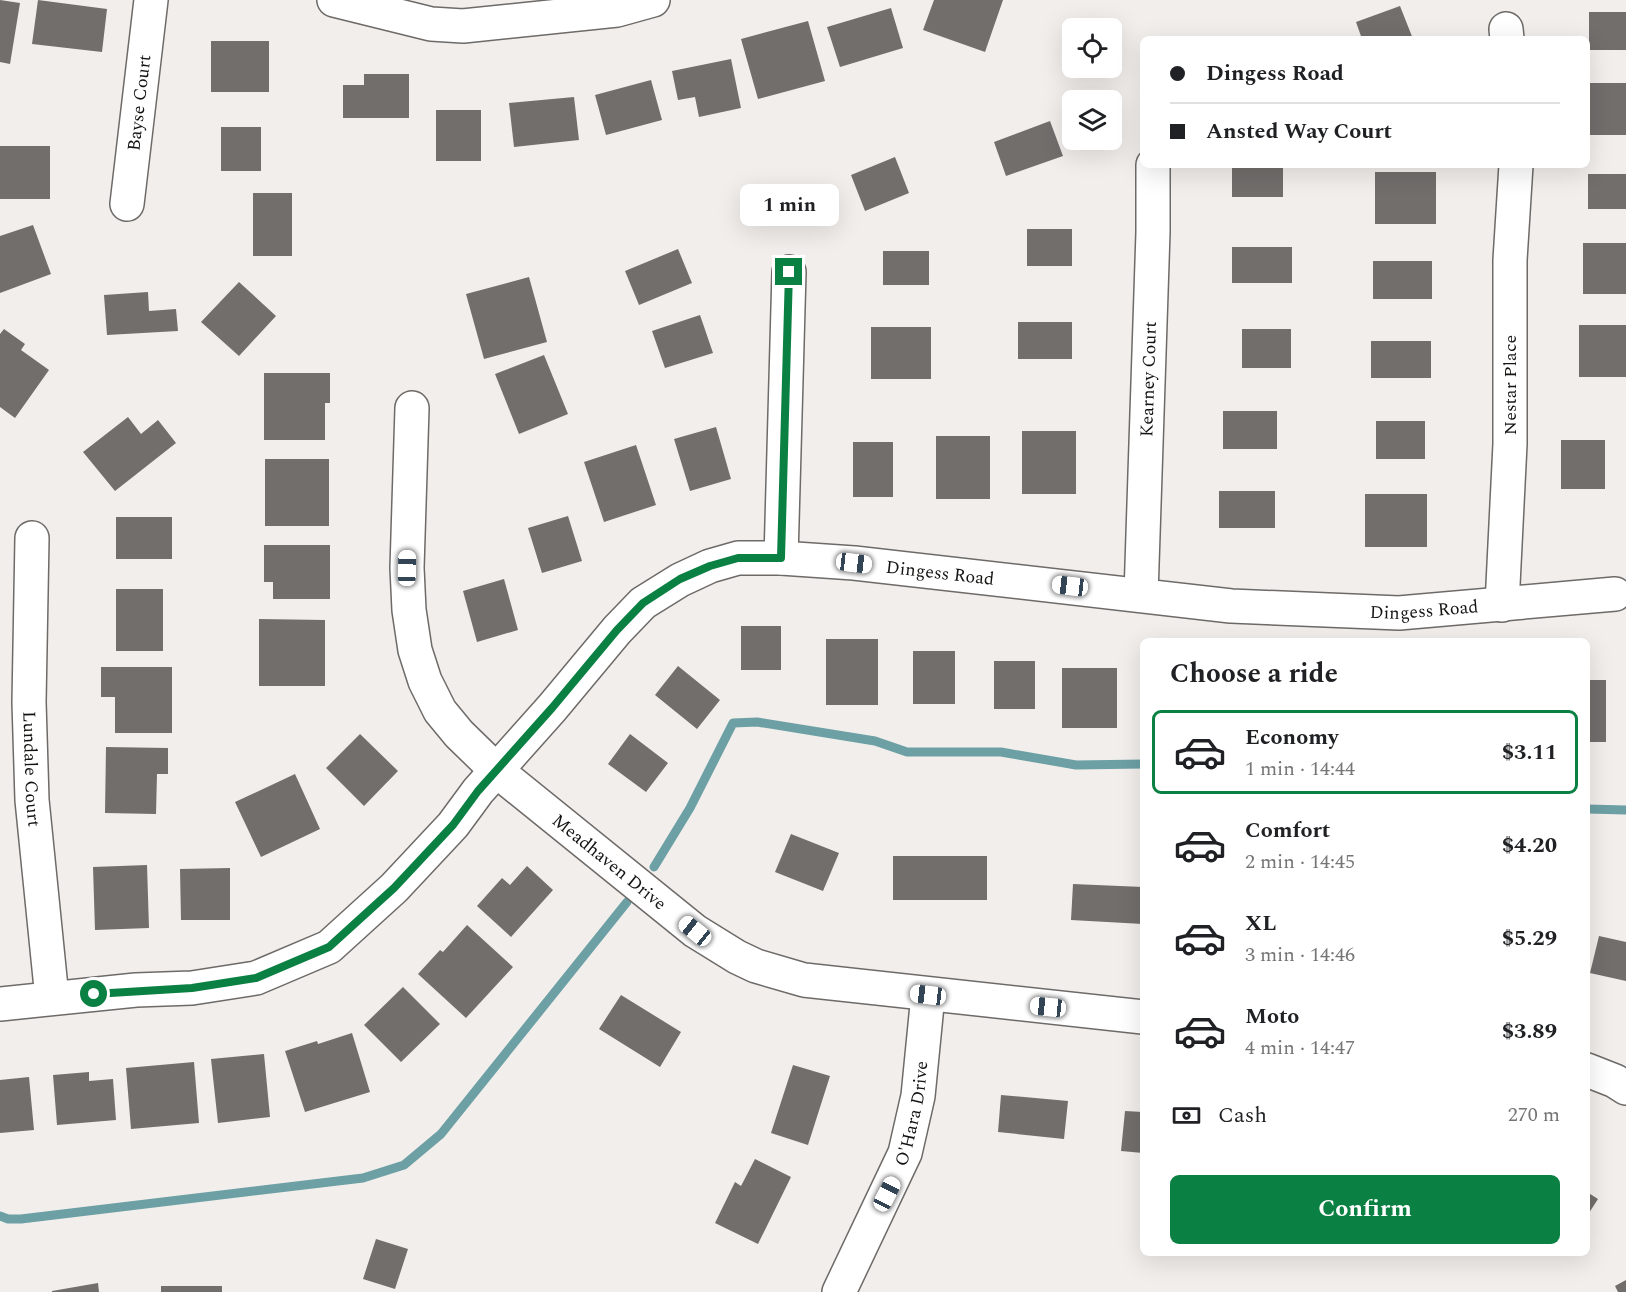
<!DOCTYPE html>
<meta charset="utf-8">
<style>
body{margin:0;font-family:Spectral,serif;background:#f6f6f6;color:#202124;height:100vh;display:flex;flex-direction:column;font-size:22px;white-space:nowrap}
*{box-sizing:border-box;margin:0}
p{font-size:20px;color:#757577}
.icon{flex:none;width:33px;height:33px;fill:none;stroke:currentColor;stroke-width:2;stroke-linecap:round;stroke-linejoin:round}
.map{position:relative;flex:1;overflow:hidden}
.side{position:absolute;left:1140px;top:638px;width:450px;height:618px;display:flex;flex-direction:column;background:#fff;border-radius:9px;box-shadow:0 6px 24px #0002}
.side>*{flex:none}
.top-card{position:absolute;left:1140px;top:36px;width:450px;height:132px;border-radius:9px;box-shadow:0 6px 24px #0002;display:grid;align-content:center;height:132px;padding:0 30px;background:#fff}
.tools{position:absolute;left:1062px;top:18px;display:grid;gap:12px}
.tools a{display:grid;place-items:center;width:60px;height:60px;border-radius:9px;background:#fff;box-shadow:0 6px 24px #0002;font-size:30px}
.end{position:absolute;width:27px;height:27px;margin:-14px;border:8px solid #0b8043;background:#fff;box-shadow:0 0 0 3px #fff}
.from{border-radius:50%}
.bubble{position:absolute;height:42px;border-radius:9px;background:#fff;box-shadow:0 6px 24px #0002;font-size:20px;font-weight:700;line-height:42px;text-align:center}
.car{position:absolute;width:18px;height:36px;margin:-18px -9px;border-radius:8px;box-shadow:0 0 4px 2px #0007;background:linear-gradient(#fff 24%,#345 0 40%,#fff 0 76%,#345 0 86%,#fff 0)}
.top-card b{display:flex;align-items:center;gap:21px;height:57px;font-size:22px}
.top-card b+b{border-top:2px solid #e0e0e0}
.top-card i{width:15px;height:15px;background:#202124}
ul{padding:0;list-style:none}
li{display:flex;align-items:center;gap:18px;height:84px;margin:0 12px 9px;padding:0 18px;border:3px solid transparent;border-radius:9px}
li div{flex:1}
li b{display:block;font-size:22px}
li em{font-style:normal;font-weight:700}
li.current{border-color:#0b8043}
li>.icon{width:54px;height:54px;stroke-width:1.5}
h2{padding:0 30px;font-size:27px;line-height:72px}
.pay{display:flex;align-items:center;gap:15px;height:66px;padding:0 30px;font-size:22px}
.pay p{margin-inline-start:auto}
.primary-button{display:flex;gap:12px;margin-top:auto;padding:12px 30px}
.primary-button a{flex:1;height:69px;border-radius:9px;background:#0b8043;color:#fff;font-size:24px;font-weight:700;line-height:69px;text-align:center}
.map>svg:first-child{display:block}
</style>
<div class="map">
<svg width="1626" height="1292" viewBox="0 0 1626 1292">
<rect width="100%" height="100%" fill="#f2eeeb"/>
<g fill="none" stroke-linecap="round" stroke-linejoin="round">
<!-- stream -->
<path stroke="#6ca0a5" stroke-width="9" d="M1587,809L1626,810
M654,867L690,808L733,723L757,722L875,741L907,752H1001L1076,765L1143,764
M0,1216L8,1219H21L363,1178L404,1165L441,1134L627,902"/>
</g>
<!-- building -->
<path fill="#726e6c" d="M0,0L20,3L10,64L0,62Z
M38,0L107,9L102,52L32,44Z
M934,0H1003L985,52L923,30Z
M1400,6L1413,39H1362L1356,22Z
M891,8L903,48L840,67L827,27Z
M1589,12H1626V50H1589Z
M808,21L825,81L758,99L741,39Z
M211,41H269V92H211Z
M731,59L741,108L699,117L695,97L678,100L672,71Z
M364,74H409V118H343V85H364Z
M651,80L662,120L606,135L595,95Z
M1587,83H1626V135H1587Z
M574,97L579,140L514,147L509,103Z
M436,110H481V161H436Z
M1050,121L1063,156L1006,176L994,142Z
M221,127H261V171H221Z
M0,146H50V199H0Z
M895,157L909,193L865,211L851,175Z
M1232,165H1283V197H1232Z
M1375,172H1436V224H1375Z
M1588,174H1626V209H1588Z
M253,193H292V256H253Z
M33,225L51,274L0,293V236Z
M1027,229H1072V266H1027Z
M1583,243H1626V294H1583Z
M1232,247H1292V283H1232Z
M678,249L692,283L639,305L625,271Z
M883,251H929V285H883Z
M1373,261H1432V299H1373Z
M529,277L547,342L484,359L466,294Z
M239,282L276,316L239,356L201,322Z
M148,292L149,311L176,309L178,331L107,335L104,295Z
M700,315L713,353L665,368L652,331Z
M1018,322H1072V359H1018Z
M1579,325H1626V377H1579Z
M871,327H931V379H871Z
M4,329L25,344L21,350L49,370L15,418L0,407V334Z
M1242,329H1291V368H1242Z
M1371,341H1431V378H1371Z
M544,355L568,414L519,434L495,374Z
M264,373H330V403H325V440H264Z
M1223,411H1277V449H1223Z
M128,417L141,434L158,420L176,443L115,491L83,452Z
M1376,421H1425V459H1376Z
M716,427L731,479L690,491L674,439Z
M1022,431H1076V494H1022Z
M936,436H990V499H936Z
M1561,440H1605V489H1561Z
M853,442H893V497H853Z
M636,445L656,505L604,522L584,462Z
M265,459H329V526H265Z
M1219,491H1275V528H1219Z
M1365,494H1427V547H1365Z
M568,516L582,561L542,573L528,528Z
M116,517H172V559H116Z
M264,545H330V599H273V582H264Z
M504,579L518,630L477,642L463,591Z
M116,589H163V651H116Z
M259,619L325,620V686H259Z
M741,626H781V670H741Z
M826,639H878V705H826Z
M913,651H955V704H913Z
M994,661H1035V709H994Z
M678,666L720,700L697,729L655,695Z
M101,667H172V733H115V697H101Z
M1062,668H1117V728H1062Z
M1587,680H1606V742H1587Z
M360,734L398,771L364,806L326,768Z
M630,734L668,763L646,792L608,764Z
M106,747L168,748V774H157L156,814L105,813Z
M295,774L320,829L261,857L235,802Z
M791,834L839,853L823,891L775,872Z
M893,856H987V900H893Z
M147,865L149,928L95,930L93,867Z
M527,866L553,890L511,937L477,906L502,878L510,885Z
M230,868V920H181L180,869Z
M1073,884L1143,887V924L1071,920Z
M467,925L513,967L466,1018L418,974L440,950L443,952Z
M1599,936L1626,942V981L1590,973Z
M403,987L440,1024L401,1062L364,1025Z
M621,995L681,1032L660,1067L599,1029Z
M352,1033L370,1092L305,1112L285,1051L317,1041L318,1044Z
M264,1054L270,1117L218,1123L211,1059Z
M194,1062L199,1123L131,1129L126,1068Z
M793,1065L830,1076L808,1145L771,1133Z
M89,1072V1081L113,1079L116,1120L57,1125L53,1075Z
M29,1077L34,1130L0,1133V1080Z
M1001,1095L1068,1101L1064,1139L998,1132Z
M1125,1111L1143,1112V1153L1121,1151Z
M755,1159L791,1177L758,1244L715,1223L735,1182L741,1186Z
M1587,1192L1598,1199L1587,1216Z
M376,1239L408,1249L395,1289L363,1279Z
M1626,1280V1292H1618L1615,1286Z
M98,1283L99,1292H52V1291Z
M161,1286H222V1292H161Z"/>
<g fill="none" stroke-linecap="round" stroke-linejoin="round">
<!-- minor casing -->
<g stroke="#6d6a67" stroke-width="36">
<g id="minor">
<path d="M334,0L431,24L463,26L617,10L653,0"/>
<path d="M1506,29L1507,39"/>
<path id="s1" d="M127,204L151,0"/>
<path id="s2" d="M412,408L407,568L409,610L415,650L425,681L440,711L459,734L497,771L695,931L737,957L756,966L804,980L1143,1017"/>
<path id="s3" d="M32,538L29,702L32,800L52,998"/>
<path d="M781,558L789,272"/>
<path id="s4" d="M1141,595L1153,232V165"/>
<path d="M1502,605L1510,444V260L1516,165"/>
<path id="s5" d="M0,1004L136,990L192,988L256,978L329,947L394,888L453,825L478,791L552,708L617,630L643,603L680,580L710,566L738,558H781L854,563L1231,606L1399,613L1615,594"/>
<path d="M1587,1070L1615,1081L1626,1088"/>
<path id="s6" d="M839,1292L905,1153L918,1096L928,995"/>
</g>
</g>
<!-- minor -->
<use href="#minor" stroke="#fff" stroke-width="33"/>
</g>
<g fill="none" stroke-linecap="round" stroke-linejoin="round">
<!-- route -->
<path stroke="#0b8043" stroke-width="8" d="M94,994L192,988L256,978L329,947L394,888L453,825L478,791L552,708L617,630L643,603L680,579L710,566L738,558H781L789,272"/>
</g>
<g text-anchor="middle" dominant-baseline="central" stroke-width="6" stroke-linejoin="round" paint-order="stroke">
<!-- street labels -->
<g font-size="18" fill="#141312" stroke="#fff">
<text stroke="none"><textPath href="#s1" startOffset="102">Bayse Court</textPath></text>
<text stroke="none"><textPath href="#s4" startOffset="216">Kearney Court</textPath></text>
<text transform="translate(1510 385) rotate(-90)">Nestar Place</text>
<text stroke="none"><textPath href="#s5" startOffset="1112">Dingess Road</textPath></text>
<text stroke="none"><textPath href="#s5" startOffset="1598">Dingess Road</textPath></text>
<text stroke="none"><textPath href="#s3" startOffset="231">Lundale Court</textPath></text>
<text stroke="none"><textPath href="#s2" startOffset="536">Meadhaven Drive</textPath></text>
<text stroke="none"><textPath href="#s6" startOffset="194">O'Hara Drive</textPath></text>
</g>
</g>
</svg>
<div class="tools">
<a><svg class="icon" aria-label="locate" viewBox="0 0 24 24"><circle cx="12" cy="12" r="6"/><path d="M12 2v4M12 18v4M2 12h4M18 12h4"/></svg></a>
<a><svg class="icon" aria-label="layers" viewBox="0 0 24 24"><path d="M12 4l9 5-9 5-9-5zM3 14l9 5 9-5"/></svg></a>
</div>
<i class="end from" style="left:94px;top:994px"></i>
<i class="end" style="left:789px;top:272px"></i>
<div class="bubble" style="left:740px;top:184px;width:99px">1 min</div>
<i class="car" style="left:854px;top:563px;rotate:97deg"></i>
<i class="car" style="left:407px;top:568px;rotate:1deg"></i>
<i class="car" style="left:1070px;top:586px;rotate:277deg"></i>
<i class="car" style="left:695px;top:931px;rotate:309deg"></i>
<i class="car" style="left:928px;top:995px;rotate:277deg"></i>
<i class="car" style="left:1048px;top:1007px;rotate:276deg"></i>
<i class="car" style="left:887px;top:1194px;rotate:27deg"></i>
<div class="top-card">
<b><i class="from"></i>Dingess Road</b>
<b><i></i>Ansted Way Court</b>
</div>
<section class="side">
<h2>Choose a ride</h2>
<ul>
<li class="current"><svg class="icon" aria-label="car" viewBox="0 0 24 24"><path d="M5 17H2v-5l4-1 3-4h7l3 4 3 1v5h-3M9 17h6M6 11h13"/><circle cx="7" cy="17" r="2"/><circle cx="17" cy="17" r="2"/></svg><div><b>Economy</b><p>1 min · 14:44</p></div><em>$3.11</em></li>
<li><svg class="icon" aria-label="car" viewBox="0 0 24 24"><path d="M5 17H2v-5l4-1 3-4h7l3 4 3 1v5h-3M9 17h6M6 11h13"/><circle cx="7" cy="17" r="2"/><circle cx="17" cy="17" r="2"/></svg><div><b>Comfort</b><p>2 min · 14:45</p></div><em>$4.20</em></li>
<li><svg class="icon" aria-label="car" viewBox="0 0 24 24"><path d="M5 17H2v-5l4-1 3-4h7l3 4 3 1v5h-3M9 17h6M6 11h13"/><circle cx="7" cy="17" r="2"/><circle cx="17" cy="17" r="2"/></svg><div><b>XL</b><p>3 min · 14:46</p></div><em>$5.29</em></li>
<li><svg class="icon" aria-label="car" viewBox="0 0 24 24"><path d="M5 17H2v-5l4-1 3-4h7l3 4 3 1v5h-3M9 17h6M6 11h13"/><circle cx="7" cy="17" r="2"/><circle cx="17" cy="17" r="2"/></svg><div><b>Moto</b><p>4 min · 14:47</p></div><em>$3.89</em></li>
</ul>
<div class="pay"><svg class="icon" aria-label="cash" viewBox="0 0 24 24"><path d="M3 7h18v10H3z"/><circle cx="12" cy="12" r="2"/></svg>Cash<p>270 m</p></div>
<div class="primary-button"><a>Confirm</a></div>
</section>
</div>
